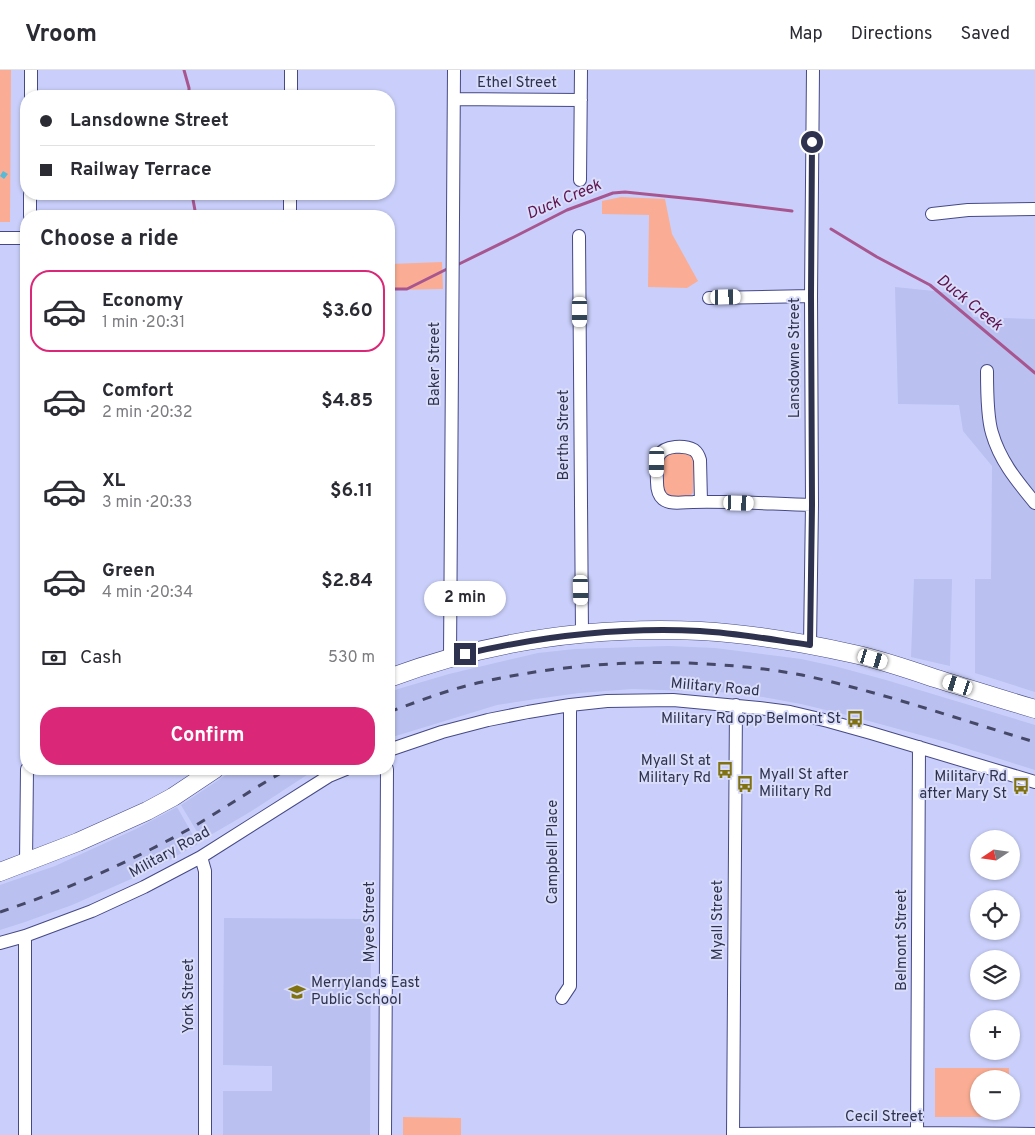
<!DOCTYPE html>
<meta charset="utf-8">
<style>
body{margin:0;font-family:Overpass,sans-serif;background:#f7f7f7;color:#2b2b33;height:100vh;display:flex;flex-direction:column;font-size:19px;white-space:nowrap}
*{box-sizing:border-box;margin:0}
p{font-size:16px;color:#7c7c81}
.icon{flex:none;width:28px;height:28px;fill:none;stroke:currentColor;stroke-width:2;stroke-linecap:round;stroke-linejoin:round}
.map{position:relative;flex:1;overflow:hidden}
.details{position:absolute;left:20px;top:140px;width:375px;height:565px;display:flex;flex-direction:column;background:#fff;border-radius:20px;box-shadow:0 1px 4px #0004}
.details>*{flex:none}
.hud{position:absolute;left:20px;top:20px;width:375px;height:110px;border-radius:20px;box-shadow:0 1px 4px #0004;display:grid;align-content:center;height:110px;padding:0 20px;background:#fff}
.needle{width:32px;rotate:257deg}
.tools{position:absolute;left:970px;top:760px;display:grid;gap:10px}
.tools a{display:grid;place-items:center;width:50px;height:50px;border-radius:50%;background:#fff;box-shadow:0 1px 4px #0004;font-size:25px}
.end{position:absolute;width:22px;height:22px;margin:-11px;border:6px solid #2f324e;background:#fff;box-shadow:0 0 0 2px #fff}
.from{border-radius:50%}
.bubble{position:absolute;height:35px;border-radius:18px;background:#fff;box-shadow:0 1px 4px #0004;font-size:16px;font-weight:700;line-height:35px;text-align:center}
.car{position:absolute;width:15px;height:30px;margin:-15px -8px;border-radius:6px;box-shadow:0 0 4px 1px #0007;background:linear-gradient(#fff 24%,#345 0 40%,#fff 0 76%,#345 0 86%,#fff 0)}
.hud b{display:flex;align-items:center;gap:18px;height:48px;font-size:19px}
.hud b+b{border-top:1px solid #e1e1e2}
.hud i{width:12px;height:12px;background:#2b2b33}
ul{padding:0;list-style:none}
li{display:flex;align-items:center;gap:15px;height:82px;margin:0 10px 8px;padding:0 10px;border:2px solid transparent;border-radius:20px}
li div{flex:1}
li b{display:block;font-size:19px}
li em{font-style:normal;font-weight:700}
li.active{border-color:#db2777}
li>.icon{width:45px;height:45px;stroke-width:1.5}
h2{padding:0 20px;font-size:22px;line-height:60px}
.pay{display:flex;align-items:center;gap:12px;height:55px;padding:0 20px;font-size:19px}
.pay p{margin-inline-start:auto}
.primary-button{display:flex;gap:10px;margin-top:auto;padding:10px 20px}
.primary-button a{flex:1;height:58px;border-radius:20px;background:#db2777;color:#fff;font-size:20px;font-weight:700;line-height:58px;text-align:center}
header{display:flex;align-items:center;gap:30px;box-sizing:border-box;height:70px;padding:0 25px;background:#fff;border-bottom:1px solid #e1e1e2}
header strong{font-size:24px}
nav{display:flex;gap:28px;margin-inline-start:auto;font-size:18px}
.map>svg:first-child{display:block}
</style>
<header>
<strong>Vroom</strong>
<nav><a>Map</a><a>Directions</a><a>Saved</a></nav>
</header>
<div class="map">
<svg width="1035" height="1065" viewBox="0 0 1035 1065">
<rect width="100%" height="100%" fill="#c9cffa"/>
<!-- built -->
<path fill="#bac0ef" d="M895,217L963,224L973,247L1035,249V622L975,603V509H991L992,396L963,361L959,335L898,334Z
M914,509H952L950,596L911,587Z
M668,576L715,578L801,589L838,597L886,610L1035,655V700L946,672L847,645L801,634L763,627L720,622L632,619L579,623L536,629L497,635L389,668V623L398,619L449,604L538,583L575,579Z
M235,699H316L250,742L202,770L181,735Z
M177,737L198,774L147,802L72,835L25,852L0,860V815L55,796L136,759Z
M224,848L371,849L370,1065H223V1021H272V996L223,995Z"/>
<!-- green -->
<path fill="#faad94" d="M0,0H11L10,152H0Z
M621,127L665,129L672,164L698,211L687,218L648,217L649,145L602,144V131Z
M389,183L390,194L442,192L443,219L389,220Z
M673,383H688L693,386L694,391L693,420V423L689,427H670L664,421V387L666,384Z
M935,998H1009V1009H979V1041H1009V1047H935Z
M403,1047L461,1048V1065H403Z"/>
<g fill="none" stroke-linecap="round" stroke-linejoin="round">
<!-- stream -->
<path stroke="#a85690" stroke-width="3" d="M184,0L189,18V26
M192,124L196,146
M831,159L877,187L930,215L1035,303
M457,195L514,167L567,140L613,123L625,122L703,130L792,141
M389,219H407L449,198"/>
</g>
<!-- building -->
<path fill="#57bad6" d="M3,101L8,104L4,109L0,106Z"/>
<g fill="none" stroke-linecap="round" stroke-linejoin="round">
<!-- minor casing -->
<g stroke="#464986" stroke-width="14">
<path id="minor" d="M31,26V0
M291,26V0
M454,29L581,30
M580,110L581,0
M932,144L968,140L1035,139
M30,146V124
M290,146V124
M579,166L582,564
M0,168H26
M709,228L811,226
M987,301C987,319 987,347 992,363C1000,391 1017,411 1035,433
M701,432L700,390C699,386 698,383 694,380C685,375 665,375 659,385C655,392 657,404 657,412C657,418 658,425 663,429C670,435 684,432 693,432C733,431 773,434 812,435
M810,575L812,435L811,226L813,0
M450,587L454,0
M389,680L442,662L488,650L528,642L570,635L607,631L673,630L759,638L790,642L828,651L871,663L1035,712
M201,787L205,801V1065
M26,792L27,699
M0,873L25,866L92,841L144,817L201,787L329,706L346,699
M562,928L570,916V635
M917,1063L919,677
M733,1064L917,1063L1035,1064
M25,1065V866
M385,1065L387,699
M733,1065L736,635"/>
</g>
<!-- secondary casing -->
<g stroke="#464986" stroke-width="19">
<path id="secondary" d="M389,608C488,571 595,556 701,561C751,564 805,573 854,584C881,590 908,599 934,608C967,618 1001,629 1035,639
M0,802L78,772L147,741L173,727L215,699"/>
</g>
<!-- minor -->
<use href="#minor" stroke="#fff" stroke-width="12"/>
<!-- secondary -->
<use href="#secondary" stroke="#fff" stroke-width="18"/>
<!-- rail -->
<path stroke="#454867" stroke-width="3" stroke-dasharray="9 9" stroke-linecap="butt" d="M389,642C419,631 450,619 482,612C562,594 642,589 723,595C749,597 776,600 802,605C881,622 958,649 1035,672
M0,842C66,820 130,792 191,758C224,739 255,717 288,699"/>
</g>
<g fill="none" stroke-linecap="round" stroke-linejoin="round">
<!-- route -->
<path stroke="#2f324e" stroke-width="6" d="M465,584C542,566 621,557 700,561C737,563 774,570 810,575L812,435L811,226L812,72"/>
</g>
<!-- icons -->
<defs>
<g id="bus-bare" transform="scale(1.35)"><path d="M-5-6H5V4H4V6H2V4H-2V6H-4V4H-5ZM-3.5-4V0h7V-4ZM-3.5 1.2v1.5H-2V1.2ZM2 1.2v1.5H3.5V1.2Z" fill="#807111" stroke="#d9ddfa" stroke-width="2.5" paint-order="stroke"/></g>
<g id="school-bare" transform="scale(1.35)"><path d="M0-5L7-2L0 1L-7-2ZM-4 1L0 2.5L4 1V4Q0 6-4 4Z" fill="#807111" stroke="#d9ddfa" stroke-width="2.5" paint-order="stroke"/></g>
</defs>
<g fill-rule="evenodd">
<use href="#bus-bare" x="855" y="649"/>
<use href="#bus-bare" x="725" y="700"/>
<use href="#bus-bare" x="745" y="714"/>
<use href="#bus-bare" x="1021" y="716"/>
<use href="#school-bare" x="297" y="922"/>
</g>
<g text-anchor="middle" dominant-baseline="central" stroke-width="4" stroke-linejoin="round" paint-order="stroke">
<!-- street labels -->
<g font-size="15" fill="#2f324e" stroke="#d9ddfa">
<text x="517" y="13">Ethel Street</text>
<text transform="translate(795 288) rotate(-90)">Lansdowne Street</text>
<text transform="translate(435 294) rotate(-90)">Baker Street</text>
<text transform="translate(564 365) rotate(-90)">Bertha Street</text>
<text transform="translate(715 618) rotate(5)">Military Road</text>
<text transform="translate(553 782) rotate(-90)">Campbell Place</text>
<text transform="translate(170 783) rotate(-29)">Military Road</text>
<text transform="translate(718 850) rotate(-90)">Myall Street</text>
<text transform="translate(370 852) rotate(-90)">Myee Street</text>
<text transform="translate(902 870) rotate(-90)">Belmont Street</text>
<text transform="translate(189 926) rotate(-90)">York Street</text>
<text x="884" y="1047">Cecil Street</text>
</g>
<!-- poi labels -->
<g font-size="15" fill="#2f324e" stroke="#d9ddfa" text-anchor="end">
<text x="841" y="649">Military Rd opp Belmont St</text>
<text x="711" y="691">Myall St at<tspan x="711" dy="17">Military Rd</tspan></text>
<text x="759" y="705" text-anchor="start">Myall St after<tspan x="759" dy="17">Military Rd</tspan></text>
<text x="1007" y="707">Military Rd<tspan x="1007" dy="17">after Mary St</tspan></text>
<text x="311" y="913" text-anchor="start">Merrylands East<tspan x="311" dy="17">Public School</tspan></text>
</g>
<!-- water labels -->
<g font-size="16" font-style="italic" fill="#5f114d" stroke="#d9ddfa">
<text transform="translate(564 130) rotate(-23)">Duck Creek</text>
<text transform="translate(969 233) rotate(39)">Duck Creek</text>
</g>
</g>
</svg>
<div class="tools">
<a><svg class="needle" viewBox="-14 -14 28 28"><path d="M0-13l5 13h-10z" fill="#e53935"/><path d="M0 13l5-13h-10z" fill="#7c7c81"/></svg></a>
<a><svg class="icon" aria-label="locate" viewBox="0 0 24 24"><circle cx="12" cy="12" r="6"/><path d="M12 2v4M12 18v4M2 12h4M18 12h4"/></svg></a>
<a><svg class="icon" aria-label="layers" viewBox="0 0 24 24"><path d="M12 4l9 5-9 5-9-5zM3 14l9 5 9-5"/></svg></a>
<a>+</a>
<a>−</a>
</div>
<i class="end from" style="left:812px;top:72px"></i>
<i class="end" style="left:465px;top:584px"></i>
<div class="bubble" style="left:424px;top:511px;width:82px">2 min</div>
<i class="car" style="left:726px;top:227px;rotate:89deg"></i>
<i class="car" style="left:580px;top:242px;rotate:180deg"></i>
<i class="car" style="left:657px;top:392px;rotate:181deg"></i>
<i class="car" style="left:739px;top:433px;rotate:92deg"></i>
<i class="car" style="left:581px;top:520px;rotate:179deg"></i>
<i class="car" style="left:873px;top:589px;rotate:107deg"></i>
<i class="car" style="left:958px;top:615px;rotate:288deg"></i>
<div class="hud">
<b><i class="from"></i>Lansdowne Street</b>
<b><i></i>Railway Terrace</b>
</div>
<section class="details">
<h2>Choose a ride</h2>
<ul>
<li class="active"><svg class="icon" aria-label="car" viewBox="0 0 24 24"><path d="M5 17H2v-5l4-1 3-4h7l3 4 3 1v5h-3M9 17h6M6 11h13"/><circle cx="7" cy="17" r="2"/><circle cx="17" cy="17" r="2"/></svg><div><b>Economy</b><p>1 min · 20:31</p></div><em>$3.60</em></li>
<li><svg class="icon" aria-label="car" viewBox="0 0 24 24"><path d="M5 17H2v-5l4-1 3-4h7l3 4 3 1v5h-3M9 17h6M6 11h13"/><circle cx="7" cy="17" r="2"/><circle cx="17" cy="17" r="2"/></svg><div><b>Comfort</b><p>2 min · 20:32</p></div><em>$4.85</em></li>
<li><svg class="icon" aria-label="car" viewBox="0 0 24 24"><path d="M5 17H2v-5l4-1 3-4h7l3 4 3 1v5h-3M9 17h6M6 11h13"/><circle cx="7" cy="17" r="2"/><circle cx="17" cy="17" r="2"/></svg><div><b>XL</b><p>3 min · 20:33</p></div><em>$6.11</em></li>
<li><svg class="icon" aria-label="car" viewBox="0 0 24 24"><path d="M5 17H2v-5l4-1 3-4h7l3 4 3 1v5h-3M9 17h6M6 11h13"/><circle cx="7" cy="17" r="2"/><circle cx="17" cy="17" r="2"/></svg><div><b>Green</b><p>4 min · 20:34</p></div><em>$2.84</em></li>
</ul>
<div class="pay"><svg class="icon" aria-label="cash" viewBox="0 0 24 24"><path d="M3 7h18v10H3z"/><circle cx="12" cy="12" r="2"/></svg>Cash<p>530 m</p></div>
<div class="primary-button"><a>Confirm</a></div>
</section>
</div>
